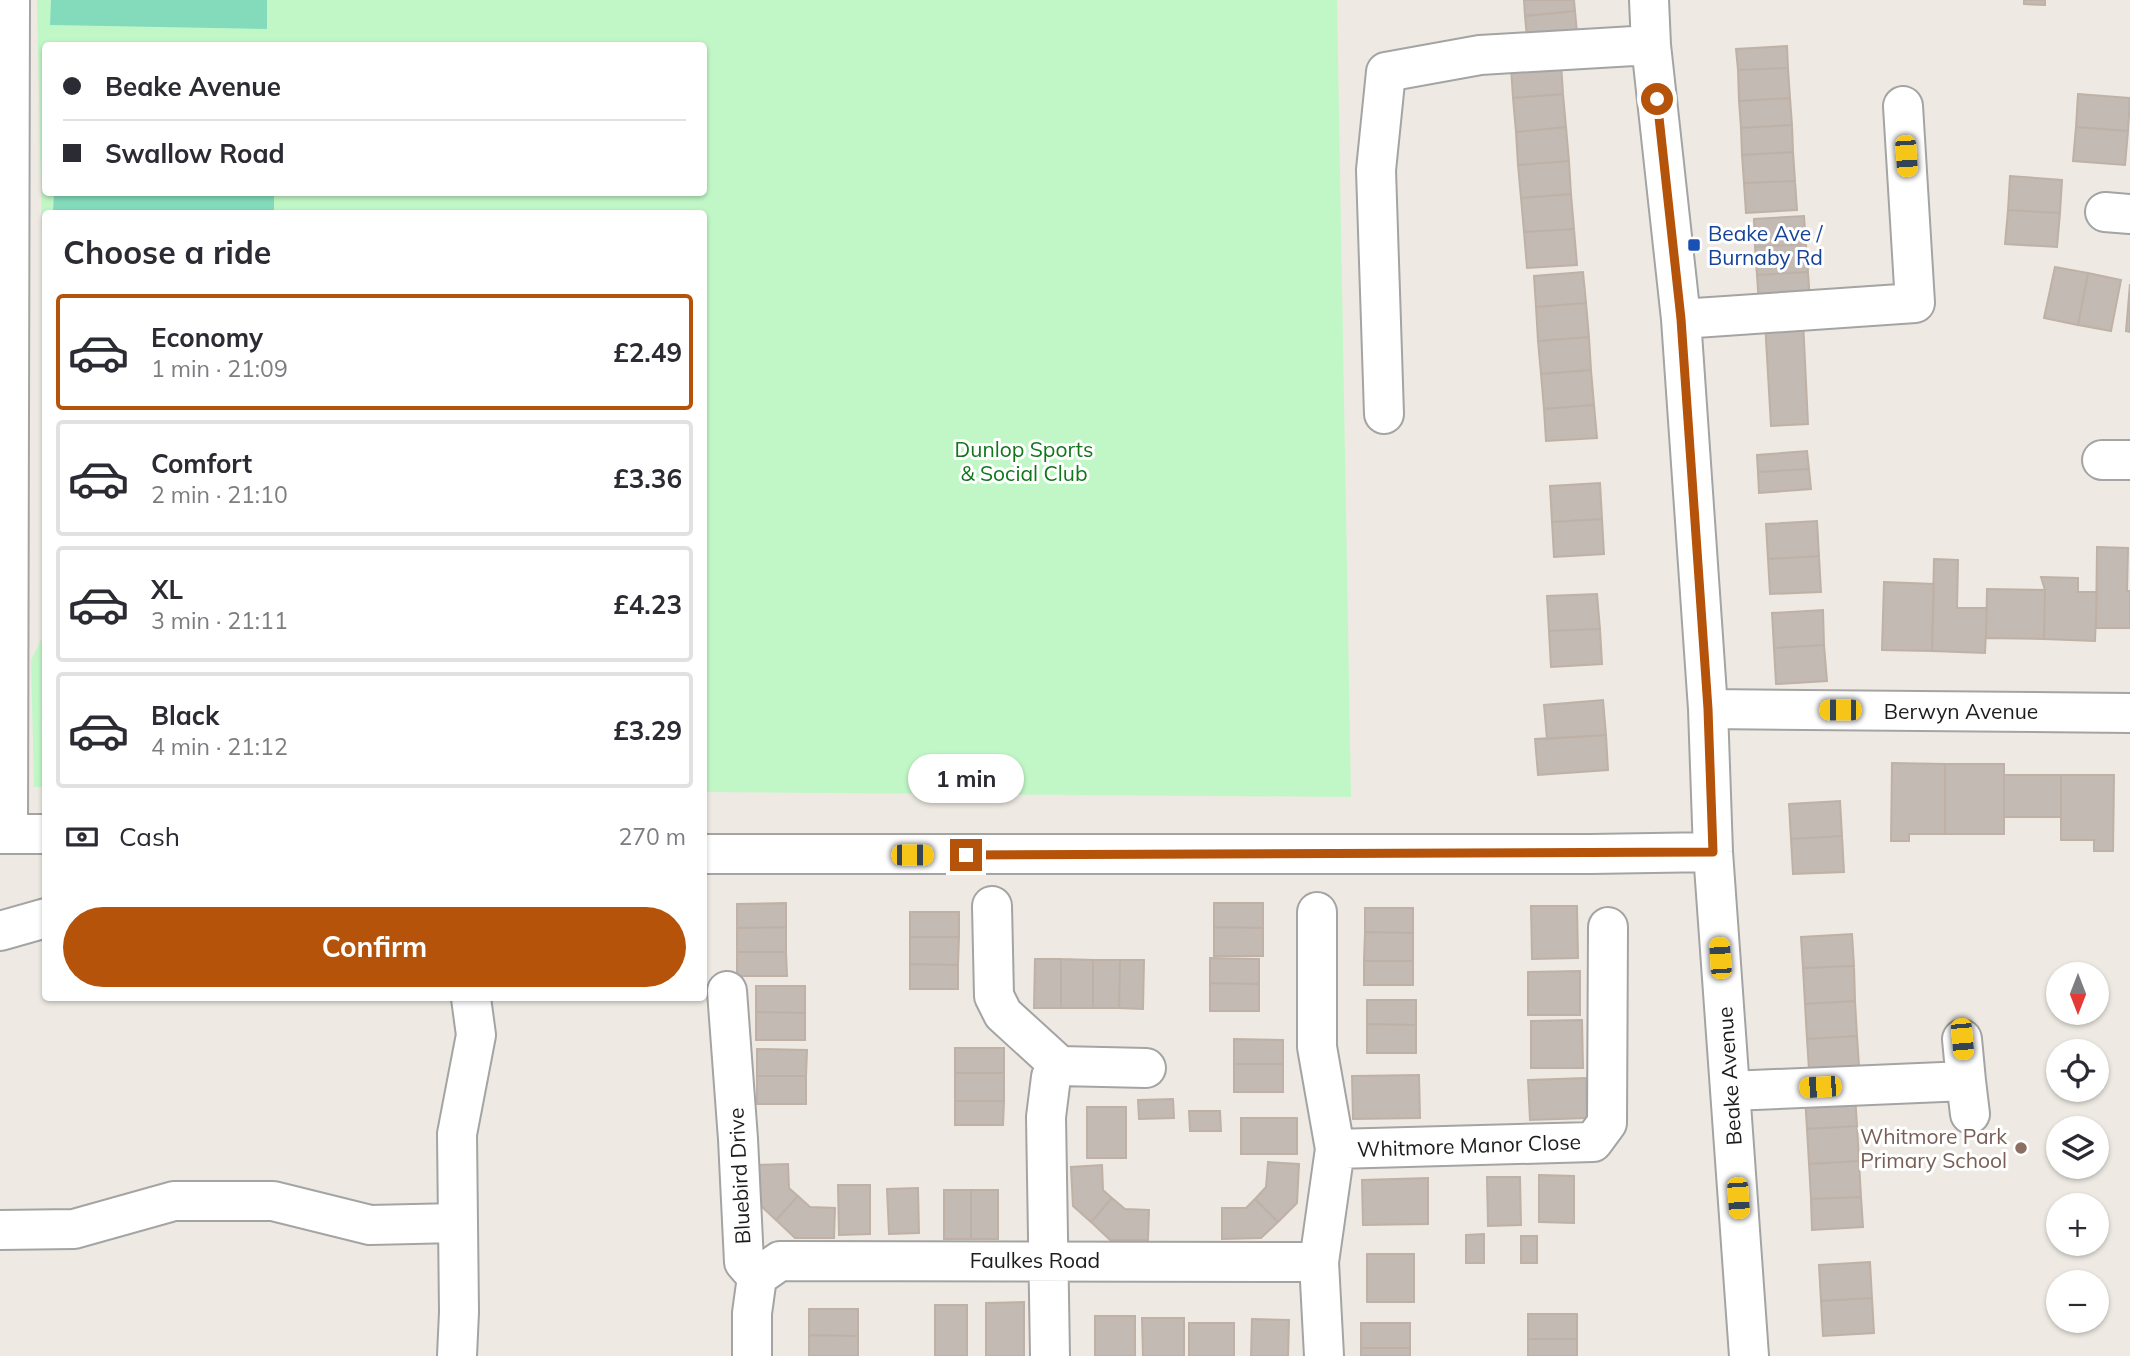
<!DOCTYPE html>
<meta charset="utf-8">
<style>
body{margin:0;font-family:Mulish,sans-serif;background:#f2f2f3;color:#2b2b33;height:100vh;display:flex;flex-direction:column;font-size:26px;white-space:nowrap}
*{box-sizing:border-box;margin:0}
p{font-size:23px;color:#7c7c81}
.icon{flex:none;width:38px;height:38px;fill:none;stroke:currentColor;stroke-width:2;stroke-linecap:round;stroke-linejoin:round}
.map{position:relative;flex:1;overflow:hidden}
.drawer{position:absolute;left:42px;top:210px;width:665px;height:791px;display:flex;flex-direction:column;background:#fff;border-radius:7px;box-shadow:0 2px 5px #0004}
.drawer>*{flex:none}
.guide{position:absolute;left:42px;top:42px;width:665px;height:154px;border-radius:7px;box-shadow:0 2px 5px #0004;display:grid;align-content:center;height:154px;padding:0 21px;background:#fff}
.needle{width:46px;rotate:180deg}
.fabs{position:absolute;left:2046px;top:962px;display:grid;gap:14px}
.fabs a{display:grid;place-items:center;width:63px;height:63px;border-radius:50%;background:#fff;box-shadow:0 2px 5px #0004;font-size:35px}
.end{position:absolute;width:32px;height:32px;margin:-16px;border:9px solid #b45309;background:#fff;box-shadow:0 0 0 4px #fff}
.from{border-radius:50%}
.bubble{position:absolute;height:49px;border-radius:24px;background:#fff;box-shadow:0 2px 5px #0004;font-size:23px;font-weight:700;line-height:49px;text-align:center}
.car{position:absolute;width:21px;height:42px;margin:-21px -10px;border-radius:9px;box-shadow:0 0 5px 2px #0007;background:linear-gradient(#f5c518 24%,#345 0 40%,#f5c518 0 76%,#345 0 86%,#f5c518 0)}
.guide b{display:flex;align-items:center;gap:24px;height:66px;font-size:26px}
.guide b+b{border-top:2px solid #e1e1e2}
.guide i{width:18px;height:18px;background:#2b2b33}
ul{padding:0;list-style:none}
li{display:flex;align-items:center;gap:21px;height:116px;margin:0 14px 10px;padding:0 7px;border:4px solid #e1e1e2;border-radius:7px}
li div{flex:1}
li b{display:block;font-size:26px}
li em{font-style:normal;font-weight:700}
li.selected{border-color:#b45309}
li>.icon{width:63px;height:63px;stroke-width:1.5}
h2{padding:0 21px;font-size:32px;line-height:84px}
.pay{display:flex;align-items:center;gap:18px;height:77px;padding:0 21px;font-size:26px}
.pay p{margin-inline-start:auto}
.action{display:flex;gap:14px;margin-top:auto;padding:14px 21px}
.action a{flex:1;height:80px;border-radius:42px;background:#b45309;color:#fff;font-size:28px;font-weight:700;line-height:80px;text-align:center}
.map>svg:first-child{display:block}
</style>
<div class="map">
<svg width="2130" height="1356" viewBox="0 0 2130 1356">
<rect width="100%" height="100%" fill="#eeeae3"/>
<!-- park -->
<path fill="#c1f7c6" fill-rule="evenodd" d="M37,0H1337L1351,797L704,792V214H46L45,787H34L31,660L44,634L43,289ZM46,46H704V192H46Z"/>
<!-- pitch -->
<path fill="#83dbbb" d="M51,0H267V29L50,25Z
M54,193H274V213H53Z"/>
<!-- building -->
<path fill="#c2bab3" stroke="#bfb1a6" stroke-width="2" d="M1524,0H1574L1575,11L1525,16Z
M2024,0H2045V5L2024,4Z
M1575,11L1577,33L1527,38L1525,16Z
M1787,46L1788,68L1738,70L1736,49Z
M1561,63L1563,94L1513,98L1511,67Z
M1788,68L1790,98L1739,101L1738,70Z
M1563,94L1566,127L1516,132L1513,98Z
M2078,94L2130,98L2128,131L2076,127Z
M1790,98L1792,125L1741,128L1739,101Z
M1792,125L1793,152L1742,155L1741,128Z
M1566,127L1569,161L1518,165L1516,132Z
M2076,127L2128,131L2125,165L2073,161Z
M1793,152L1795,181L1744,183L1742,155Z
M1569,161L1571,194L1521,198L1518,165Z
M2010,176L2062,180L2060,213L2008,210Z
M1795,181L1797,210L1746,213L1744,183Z
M1571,194L1574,229L1524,232L1521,198Z
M2008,210L2060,213L2057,247L2005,244Z
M1804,216L1806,244L1755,247L1754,219Z
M1574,229L1577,265L1527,268L1524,232Z
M1806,244L1808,272L1757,275L1755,247Z
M2055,267L2088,273L2078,325L2044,318Z
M1583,272L1586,303L1536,307L1534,276Z
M1808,272L1810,302L1759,305L1757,275Z
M2088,273L2121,280L2111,331L2078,325Z
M2130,284V332L2126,331Z
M1586,303L1589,337L1538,341L1536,307Z
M1803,320L1808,424L1771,426L1765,322Z
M1589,337L1591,370L1541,374L1538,341Z
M1591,370L1594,405L1544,409L1541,374Z
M1594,405L1597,438L1546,441L1544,409Z
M1807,451L1809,469L1758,472L1757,455Z
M1809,469L1811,489L1759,493L1758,472Z
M1600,483L1602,519L1552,522L1550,486Z
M1602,519L1604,554L1554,557L1552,522Z
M1817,521L1819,556L1768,559L1766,524Z
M2097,547L2128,548L2127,591H2130V628H2096Z
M1819,556L1821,592L1770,594L1768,559Z
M1934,559L1958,560L1957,608H1987L1985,653L1932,651Z
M2041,577L2078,578V592H2097L2095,641L2044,639L2045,590Z
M1884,582L1934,584L1932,651L1882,650Z
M1987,589L2045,590L2044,639L1986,638Z
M1597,594L1600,629L1549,631L1547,596Z
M1823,610L1824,645L1774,648L1772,613Z
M1600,629L1602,664L1551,667L1549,631Z
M1824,645L1827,681L1776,684L1774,648Z
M1603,700L1606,735L1547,739L1544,705Z
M1606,735L1608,770L1538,775L1535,739Z
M1892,763L1945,764V834H1909V841H1891Z
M1945,764H2004V834H1945Z
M2004,775H2061V817H2004Z
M2061,775H2114L2113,851H2094V840H2061Z
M1840,801L1842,836L1791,839L1789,804Z
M1842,836L1844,872L1793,874L1791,839Z
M786,903V927L737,928V904Z
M1214,903H1263V928L1214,927Z
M1531,906H1577L1578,958L1532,959Z
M1365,908H1413V933L1365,932Z
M910,912H959V937H910Z
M786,927V952H737V928Z
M1214,927L1263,928V956H1214Z
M1365,932L1413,933V961H1364Z
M1852,934L1854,966L1803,968L1801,937Z
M910,937H959L958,965L910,964Z
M737,952H786L787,976H737Z
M1210,958L1259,959V984L1210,983Z
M1035,959H1061V1008H1034Z
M1061,959L1093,960V1008H1061Z
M1093,960H1120L1119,1008H1093Z
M1120,960H1144L1143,1009L1119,1008Z
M1364,961H1413V985H1364Z
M910,964L958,965V989H910Z
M1854,966L1855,1001L1805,1004L1803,968Z
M1580,971V1015H1528V972Z
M1210,983L1259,984V1011H1210Z
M756,986H805V1013L756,1012Z
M1367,1000H1416V1025L1367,1024Z
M1855,1001L1857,1036L1807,1039L1805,1004Z
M756,1012L805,1013V1040H756Z
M1582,1020L1583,1068H1531V1021Z
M1367,1024L1416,1025V1053H1367Z
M1857,1036L1859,1066L1809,1070L1807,1039Z
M1234,1039L1283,1040V1064H1234Z
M955,1048H1004V1073H955Z
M757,1049L807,1050L806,1076H757Z
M1234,1064H1283V1092H1234Z
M955,1073H1004V1101H955Z
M1419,1075L1420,1118L1353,1119L1352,1076Z
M757,1076H806V1104H757Z
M1586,1078L1587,1118L1530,1120L1528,1080Z
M1855,1094L1857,1126L1807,1129L1805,1097Z
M1173,1099L1174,1118L1139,1119L1138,1100Z
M955,1101H1004L1003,1125H955Z
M1087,1107H1126V1158H1087Z
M1189,1111H1220L1221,1131H1190Z
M1241,1118H1297V1154H1241Z
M1857,1126L1859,1161L1809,1164L1807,1129Z
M1859,1161L1861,1197L1811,1199L1809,1164Z
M1268,1162L1299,1164L1297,1203L1278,1222L1255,1199L1266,1187Z
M788,1164L789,1188L798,1196L776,1220L759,1204L757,1165Z
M1102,1165L1103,1190L1112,1198L1091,1222L1073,1206L1071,1167Z
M1539,1175L1574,1176V1223L1539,1222Z
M1487,1177H1520L1521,1225L1488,1226Z
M1428,1178V1224L1363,1225L1362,1180Z
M838,1185H870V1234L839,1235Z
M918,1188L919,1233L889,1234L887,1189Z
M944,1190H971V1239H944Z
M971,1190H998V1239H971Z
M798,1196L810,1207L835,1208L834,1238H795L776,1220Z
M1861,1197L1863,1227L1812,1230L1811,1199Z
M1112,1198L1125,1209L1149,1210L1148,1240H1110L1091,1222Z
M1255,1199L1278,1222L1261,1238L1222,1239V1208H1246Z
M1484,1234V1263H1466V1235Z
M1521,1236H1537V1263H1521Z
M1367,1254H1414V1302H1367Z
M1870,1262L1872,1298L1821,1301L1819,1265Z
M1872,1298L1874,1333L1823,1336L1821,1301Z
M1024,1302V1356H986V1303Z
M935,1305H967V1356H935Z
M809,1309H858V1336L809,1335Z
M1528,1314H1577V1339H1528Z
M1095,1316H1135V1356H1095Z
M1142,1318H1184V1356H1143Z
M1252,1319L1289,1320L1288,1356H1251Z
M1189,1323H1234V1356H1189Z
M1361,1323H1410V1348H1361Z
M809,1335L858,1336V1356H809Z
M1528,1339H1577V1356H1528Z
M1361,1348H1410V1356H1361Z"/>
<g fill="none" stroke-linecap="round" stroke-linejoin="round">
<!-- minor casing -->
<g stroke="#a4a4a4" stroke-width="42">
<path id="minor" d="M1649,0L1651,45L1681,319L1708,709L1713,852L1749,1356
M2105,212L2130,214
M1681,319L1915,303L1903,106
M1384,414L1376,170L1386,72L1480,55L1651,45
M2102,460H2130
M1708,709L2130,713
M8,833L10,0
M0,834H46
M704,854H1591L1713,852
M992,906L994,996L1003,1014L1060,1066L1146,1068
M1317,912V1047L1335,1149L1319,1262L1324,1356
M0,931L46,918
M727,991L738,1139L744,1262L757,1277L752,1313V1356
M1966,1081L1970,1114
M1730,1091L1966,1081L1962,1039
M1335,1149L1593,1142L1607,1123L1608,927
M0,1230L74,1229L174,1201H273L370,1225L457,1223
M757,1277L780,1261L1319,1262
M457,1356L459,1312L457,1134L476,1035L471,998
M1050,1356L1046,1117L1051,1077L1060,1066"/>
</g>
<!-- minor -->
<use href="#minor" stroke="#fff" stroke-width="38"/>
</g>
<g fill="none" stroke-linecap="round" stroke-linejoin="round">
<!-- route -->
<path stroke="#b45309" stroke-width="9" d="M966,855L1713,852L1708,709L1681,319L1657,99"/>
</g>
<!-- markers -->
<rect fill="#1a4fb4" stroke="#fff" stroke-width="2.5" x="1687" y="238" width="14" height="14" rx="3.5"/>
<circle fill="#8d6e63" stroke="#fff" stroke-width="2.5" cx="2021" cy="1148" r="7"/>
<g text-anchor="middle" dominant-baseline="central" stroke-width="6" stroke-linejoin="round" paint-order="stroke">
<!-- transit labels -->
<g font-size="21" fill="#164399" stroke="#fff" text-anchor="start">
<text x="1708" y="233">Beake Ave /<tspan x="1708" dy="24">Burnaby Rd</tspan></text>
</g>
<!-- park labels -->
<g font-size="21" fill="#0f7719" stroke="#fff">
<text x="1024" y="449">Dunlop Sports<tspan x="1024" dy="24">&amp; Social Club</tspan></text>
</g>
<!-- street labels -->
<g font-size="21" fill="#1d1d1d" stroke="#fff">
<text x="1961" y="711">Berwyn Avenue</text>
<text transform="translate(1729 1076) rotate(-94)">Beake Avenue</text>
<text transform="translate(1469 1145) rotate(-2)">Whitmore Manor Close</text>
<text transform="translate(739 1176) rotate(-93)">Bluebird Drive</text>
<text x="1035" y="1260">Faulkes Road</text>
</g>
<!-- education labels -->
<g font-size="21" fill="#785e54" stroke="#fff" text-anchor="end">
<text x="2007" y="1136">Whitmore Park<tspan x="2007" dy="24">Primary School</tspan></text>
</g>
</g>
</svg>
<div class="fabs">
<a><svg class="needle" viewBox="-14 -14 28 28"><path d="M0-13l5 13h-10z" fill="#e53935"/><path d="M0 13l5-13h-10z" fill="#7c7c81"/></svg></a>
<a><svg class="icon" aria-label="locate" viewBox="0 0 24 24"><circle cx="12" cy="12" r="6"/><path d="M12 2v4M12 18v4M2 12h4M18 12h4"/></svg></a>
<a><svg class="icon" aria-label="layers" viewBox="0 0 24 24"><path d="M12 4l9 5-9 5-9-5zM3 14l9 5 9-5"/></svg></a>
<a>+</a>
<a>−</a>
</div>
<i class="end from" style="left:1657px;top:99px"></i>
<i class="end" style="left:966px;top:855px"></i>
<div class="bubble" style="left:908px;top:754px;width:116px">1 min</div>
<i class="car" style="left:1906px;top:156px;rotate:176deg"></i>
<i class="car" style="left:1840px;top:710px;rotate:270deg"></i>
<i class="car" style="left:912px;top:855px;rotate:90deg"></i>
<i class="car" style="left:1720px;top:958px;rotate:356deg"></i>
<i class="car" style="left:1962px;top:1039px;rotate:175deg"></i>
<i class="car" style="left:1820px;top:1087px;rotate:267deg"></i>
<i class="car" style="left:1738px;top:1198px;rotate:176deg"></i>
<div class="guide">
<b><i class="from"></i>Beake Avenue</b>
<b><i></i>Swallow Road</b>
</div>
<section class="drawer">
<h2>Choose a ride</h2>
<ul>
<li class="selected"><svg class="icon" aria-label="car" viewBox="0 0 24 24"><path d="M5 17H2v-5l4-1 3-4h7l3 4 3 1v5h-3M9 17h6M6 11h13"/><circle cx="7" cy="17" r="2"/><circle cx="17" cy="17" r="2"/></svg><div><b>Economy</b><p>1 min · 21:09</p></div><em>£2.49</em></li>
<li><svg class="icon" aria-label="car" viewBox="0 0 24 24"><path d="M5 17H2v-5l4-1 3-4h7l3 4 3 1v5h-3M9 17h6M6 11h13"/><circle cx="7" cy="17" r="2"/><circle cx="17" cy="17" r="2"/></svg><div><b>Comfort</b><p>2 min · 21:10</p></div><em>£3.36</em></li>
<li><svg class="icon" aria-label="car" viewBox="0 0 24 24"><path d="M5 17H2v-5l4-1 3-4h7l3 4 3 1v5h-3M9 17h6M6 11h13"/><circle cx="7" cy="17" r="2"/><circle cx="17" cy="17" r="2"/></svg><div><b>XL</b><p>3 min · 21:11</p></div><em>£4.23</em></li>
<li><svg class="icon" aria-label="car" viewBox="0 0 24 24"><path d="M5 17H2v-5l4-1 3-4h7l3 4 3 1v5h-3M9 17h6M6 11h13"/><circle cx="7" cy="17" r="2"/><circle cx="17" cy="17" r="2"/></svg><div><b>Black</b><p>4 min · 21:12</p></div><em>£3.29</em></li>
</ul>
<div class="pay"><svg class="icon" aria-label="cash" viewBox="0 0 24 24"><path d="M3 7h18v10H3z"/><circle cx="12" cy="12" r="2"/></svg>Cash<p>270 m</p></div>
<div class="action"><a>Confirm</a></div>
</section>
</div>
